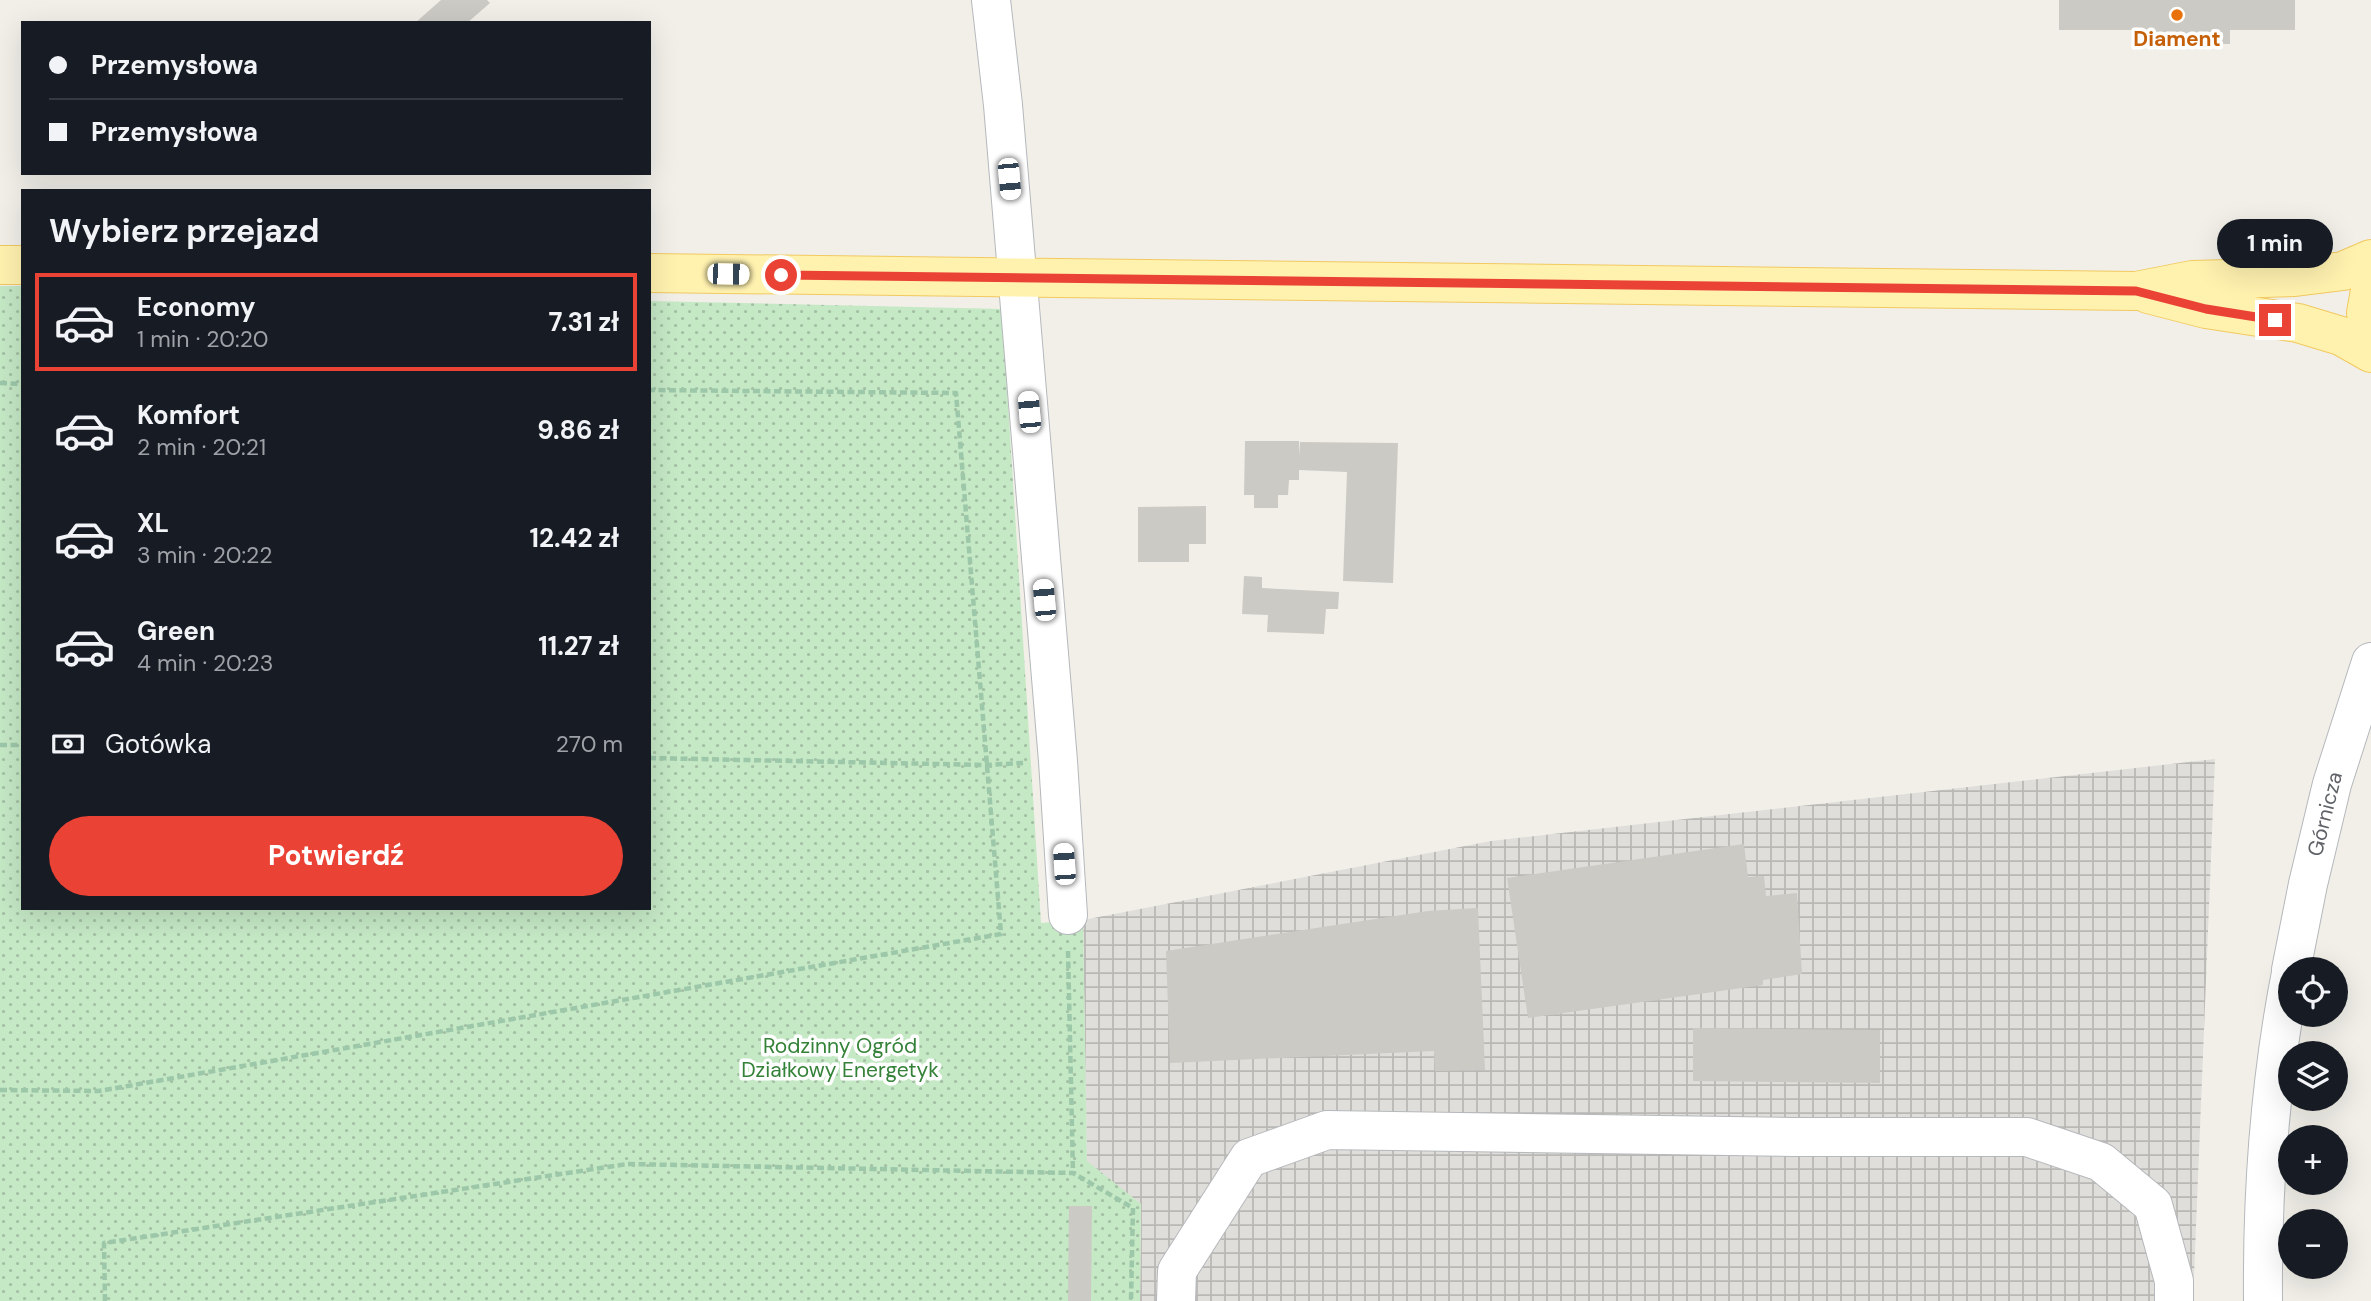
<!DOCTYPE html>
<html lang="pl">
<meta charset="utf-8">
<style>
body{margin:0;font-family:"DM Sans",sans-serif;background:#20242c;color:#f1f3f6;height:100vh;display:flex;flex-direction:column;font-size:26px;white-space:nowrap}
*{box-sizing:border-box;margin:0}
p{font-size:23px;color:#9ea1a6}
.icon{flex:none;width:38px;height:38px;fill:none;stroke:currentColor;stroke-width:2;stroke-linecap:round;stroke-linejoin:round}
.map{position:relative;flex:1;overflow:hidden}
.drawer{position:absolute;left:21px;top:189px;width:630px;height:721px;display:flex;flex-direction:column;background:#171b24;border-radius:0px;box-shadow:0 7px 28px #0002}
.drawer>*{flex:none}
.banner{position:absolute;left:21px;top:21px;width:630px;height:154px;border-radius:0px;box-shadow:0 7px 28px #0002;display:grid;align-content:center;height:154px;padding:0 28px;background:#171b24}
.controls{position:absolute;left:2278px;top:957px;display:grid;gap:14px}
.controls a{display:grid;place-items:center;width:70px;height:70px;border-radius:50%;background:#171b24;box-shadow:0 7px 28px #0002;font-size:35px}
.end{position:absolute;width:32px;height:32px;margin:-16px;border:9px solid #ea4335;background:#fff;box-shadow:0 0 0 4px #fff}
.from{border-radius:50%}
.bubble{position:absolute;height:49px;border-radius:24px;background:#171b24;box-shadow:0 7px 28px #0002;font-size:23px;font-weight:700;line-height:49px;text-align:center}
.car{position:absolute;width:21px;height:42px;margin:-21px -10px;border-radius:9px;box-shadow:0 0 5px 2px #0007;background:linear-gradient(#fff 24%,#345 0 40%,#fff 0 76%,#345 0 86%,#fff 0)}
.banner b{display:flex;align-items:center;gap:24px;height:66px;font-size:26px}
.banner b+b{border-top:2px solid #363941}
.banner i{width:18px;height:18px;background:#f1f3f6}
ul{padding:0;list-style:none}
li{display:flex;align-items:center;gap:21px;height:98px;margin:0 14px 10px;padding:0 14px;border:4px solid transparent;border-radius:0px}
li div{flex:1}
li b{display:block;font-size:26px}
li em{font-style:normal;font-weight:700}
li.on{border-color:#ea4335}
li>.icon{width:63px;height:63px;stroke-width:1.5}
h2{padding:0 28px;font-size:32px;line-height:84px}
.pay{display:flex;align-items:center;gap:18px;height:77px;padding:0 28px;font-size:26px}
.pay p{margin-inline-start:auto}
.action{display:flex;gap:14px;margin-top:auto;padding:14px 28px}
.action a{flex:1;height:80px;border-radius:42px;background:#ea4335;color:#fff;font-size:28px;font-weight:700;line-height:80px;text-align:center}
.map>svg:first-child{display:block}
</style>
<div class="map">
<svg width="2371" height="1301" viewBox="0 0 2371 1301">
<defs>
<pattern id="industrial-grid" width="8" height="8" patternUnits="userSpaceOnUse" patternTransform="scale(1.75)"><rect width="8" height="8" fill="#e0deda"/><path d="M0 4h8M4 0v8" fill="none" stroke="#b9b8b5"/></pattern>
<pattern id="park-dots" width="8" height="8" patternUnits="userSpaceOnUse" patternTransform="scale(1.75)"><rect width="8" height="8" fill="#c5e8c5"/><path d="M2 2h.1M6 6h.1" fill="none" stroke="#a3c0a4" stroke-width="1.8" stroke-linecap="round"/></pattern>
</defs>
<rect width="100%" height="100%" fill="#f1efe8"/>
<!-- industrial -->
<path fill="url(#industrial-grid)" d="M2215,759L2193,1301H1140L1141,1204L1087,1162L1083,920L1491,841Z"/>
<!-- park -->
<path fill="url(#park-dots)" d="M0,286H23V908H649V301L1002,309L1041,923L1083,920L1087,1161L1141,1204L1140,1301H0Z"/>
<!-- building -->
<path fill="#cccac5" d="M441,0H487L490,3L467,23H415Z
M2059,0H2295V30H2230V44H2131V30H2059Z
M1245,441H1299V457L1300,442L1398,443L1393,583L1343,581L1347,472L1299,470V480H1289L1288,495H1278V508H1254V495H1244Z
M1206,506V544H1189V562H1138V507Z
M1244,576L1262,577V588L1339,592L1338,609H1326L1324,634L1267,632L1268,615L1242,614Z
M1744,844L1748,877L1764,876L1766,896L1797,893L1802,974L1763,980V985L1528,1018L1507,878Z
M1478,908L1485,1070L1435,1071L1434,1051L1170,1063L1166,951L1428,911Z
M1693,1028L1880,1030V1083L1693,1081Z
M1069,1206H1092L1091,1301H1068Z"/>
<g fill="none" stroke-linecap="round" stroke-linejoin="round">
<!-- minor casing -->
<g stroke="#b5b8bc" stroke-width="40">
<path id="minor" d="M991,0L1003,105L1058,761L1068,915
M2291,970L2308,884L2332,784L2371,662
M1176,1301L1177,1271L1249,1158L1327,1130L1794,1137H2027L2101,1162L2153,1205L2174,1281V1301
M2263,1301C2262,1192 2270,1080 2291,973"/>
</g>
<!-- major casing -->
<g stroke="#f2c960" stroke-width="40">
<path id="major" d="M0,265H23
M649,273L2136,291L2192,280L2295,277L2343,271L2371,259
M2371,285L2366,313L2371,340
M2148,294L2206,309L2298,323L2341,336L2371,353"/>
</g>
<!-- path -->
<path stroke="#9cc7a9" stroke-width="4.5" stroke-dasharray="7 3.5" stroke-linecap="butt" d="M0,383L23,384
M0,745H23
M649,758L986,765L1023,763
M1068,951L1073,1173
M0,1090L99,1091L1001,934L956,393L649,390
M105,1301L104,1243L627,1164L1073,1173L1133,1208L1131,1301"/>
<!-- minor -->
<use href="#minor" stroke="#fff" stroke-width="38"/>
<!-- major -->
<use href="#major" stroke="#fff2af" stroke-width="38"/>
</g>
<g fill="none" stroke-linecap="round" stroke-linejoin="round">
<!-- route -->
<path stroke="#ea4335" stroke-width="9" d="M781,275L2136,291L2206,309L2275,320"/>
</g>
<!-- markers -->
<circle fill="#e8710a" stroke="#fff" stroke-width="2.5" cx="2177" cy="15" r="7"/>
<g text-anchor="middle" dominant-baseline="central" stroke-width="7" stroke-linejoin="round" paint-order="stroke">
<!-- food labels -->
<g font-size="21" font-weight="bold" fill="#c56008" stroke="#fff">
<text x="2177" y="39">Diament</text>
</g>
<!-- street labels -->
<g font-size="21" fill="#5f6368" stroke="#fff">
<text transform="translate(2325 814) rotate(-76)">Górnicza</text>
</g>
<!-- park labels -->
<g font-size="21" fill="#348238" stroke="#fff">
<text x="840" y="1046">Rodzinny Ogród<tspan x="840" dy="24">Działkowy Energetyk</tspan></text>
</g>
</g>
</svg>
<div class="controls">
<a><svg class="icon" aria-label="locate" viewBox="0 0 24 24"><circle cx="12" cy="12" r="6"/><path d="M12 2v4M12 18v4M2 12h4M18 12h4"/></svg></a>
<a><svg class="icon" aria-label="layers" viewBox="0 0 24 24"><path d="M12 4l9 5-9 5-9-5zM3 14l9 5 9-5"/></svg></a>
<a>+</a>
<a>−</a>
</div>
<i class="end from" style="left:781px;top:275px"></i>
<i class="end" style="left:2275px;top:320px"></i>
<div class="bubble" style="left:2217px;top:219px;width:116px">1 min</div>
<i class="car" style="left:1009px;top:179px;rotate:175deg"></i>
<i class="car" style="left:728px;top:274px;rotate:91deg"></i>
<i class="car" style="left:1029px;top:412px;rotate:355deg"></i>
<i class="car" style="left:1044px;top:600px;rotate:355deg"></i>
<i class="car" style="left:1064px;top:864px;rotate:356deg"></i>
<div class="banner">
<b><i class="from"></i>Przemysłowa</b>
<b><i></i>Przemysłowa</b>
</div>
<section class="drawer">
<h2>Wybierz przejazd</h2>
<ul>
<li class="on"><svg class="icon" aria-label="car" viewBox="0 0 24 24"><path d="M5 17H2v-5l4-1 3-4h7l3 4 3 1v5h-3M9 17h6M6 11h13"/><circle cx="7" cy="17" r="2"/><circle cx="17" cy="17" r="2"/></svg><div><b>Economy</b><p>1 min · 20:20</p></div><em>7.31 zł</em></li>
<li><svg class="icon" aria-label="car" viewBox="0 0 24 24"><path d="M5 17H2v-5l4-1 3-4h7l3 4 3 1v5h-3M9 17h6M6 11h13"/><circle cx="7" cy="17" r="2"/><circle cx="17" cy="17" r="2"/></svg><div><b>Komfort</b><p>2 min · 20:21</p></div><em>9.86 zł</em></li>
<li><svg class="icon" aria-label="car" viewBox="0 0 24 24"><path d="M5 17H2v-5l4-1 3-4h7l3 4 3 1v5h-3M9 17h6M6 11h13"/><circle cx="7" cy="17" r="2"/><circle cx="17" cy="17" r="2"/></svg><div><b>XL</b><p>3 min · 20:22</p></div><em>12.42 zł</em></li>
<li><svg class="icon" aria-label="car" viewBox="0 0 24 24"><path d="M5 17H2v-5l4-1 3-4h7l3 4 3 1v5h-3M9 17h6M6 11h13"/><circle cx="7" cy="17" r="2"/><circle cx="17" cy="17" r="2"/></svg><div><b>Green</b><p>4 min · 20:23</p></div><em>11.27 zł</em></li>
</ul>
<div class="pay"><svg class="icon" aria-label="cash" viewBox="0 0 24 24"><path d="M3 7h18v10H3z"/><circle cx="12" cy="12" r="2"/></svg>Gotówka<p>270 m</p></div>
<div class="action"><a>Potwierdź</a></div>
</section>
</div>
